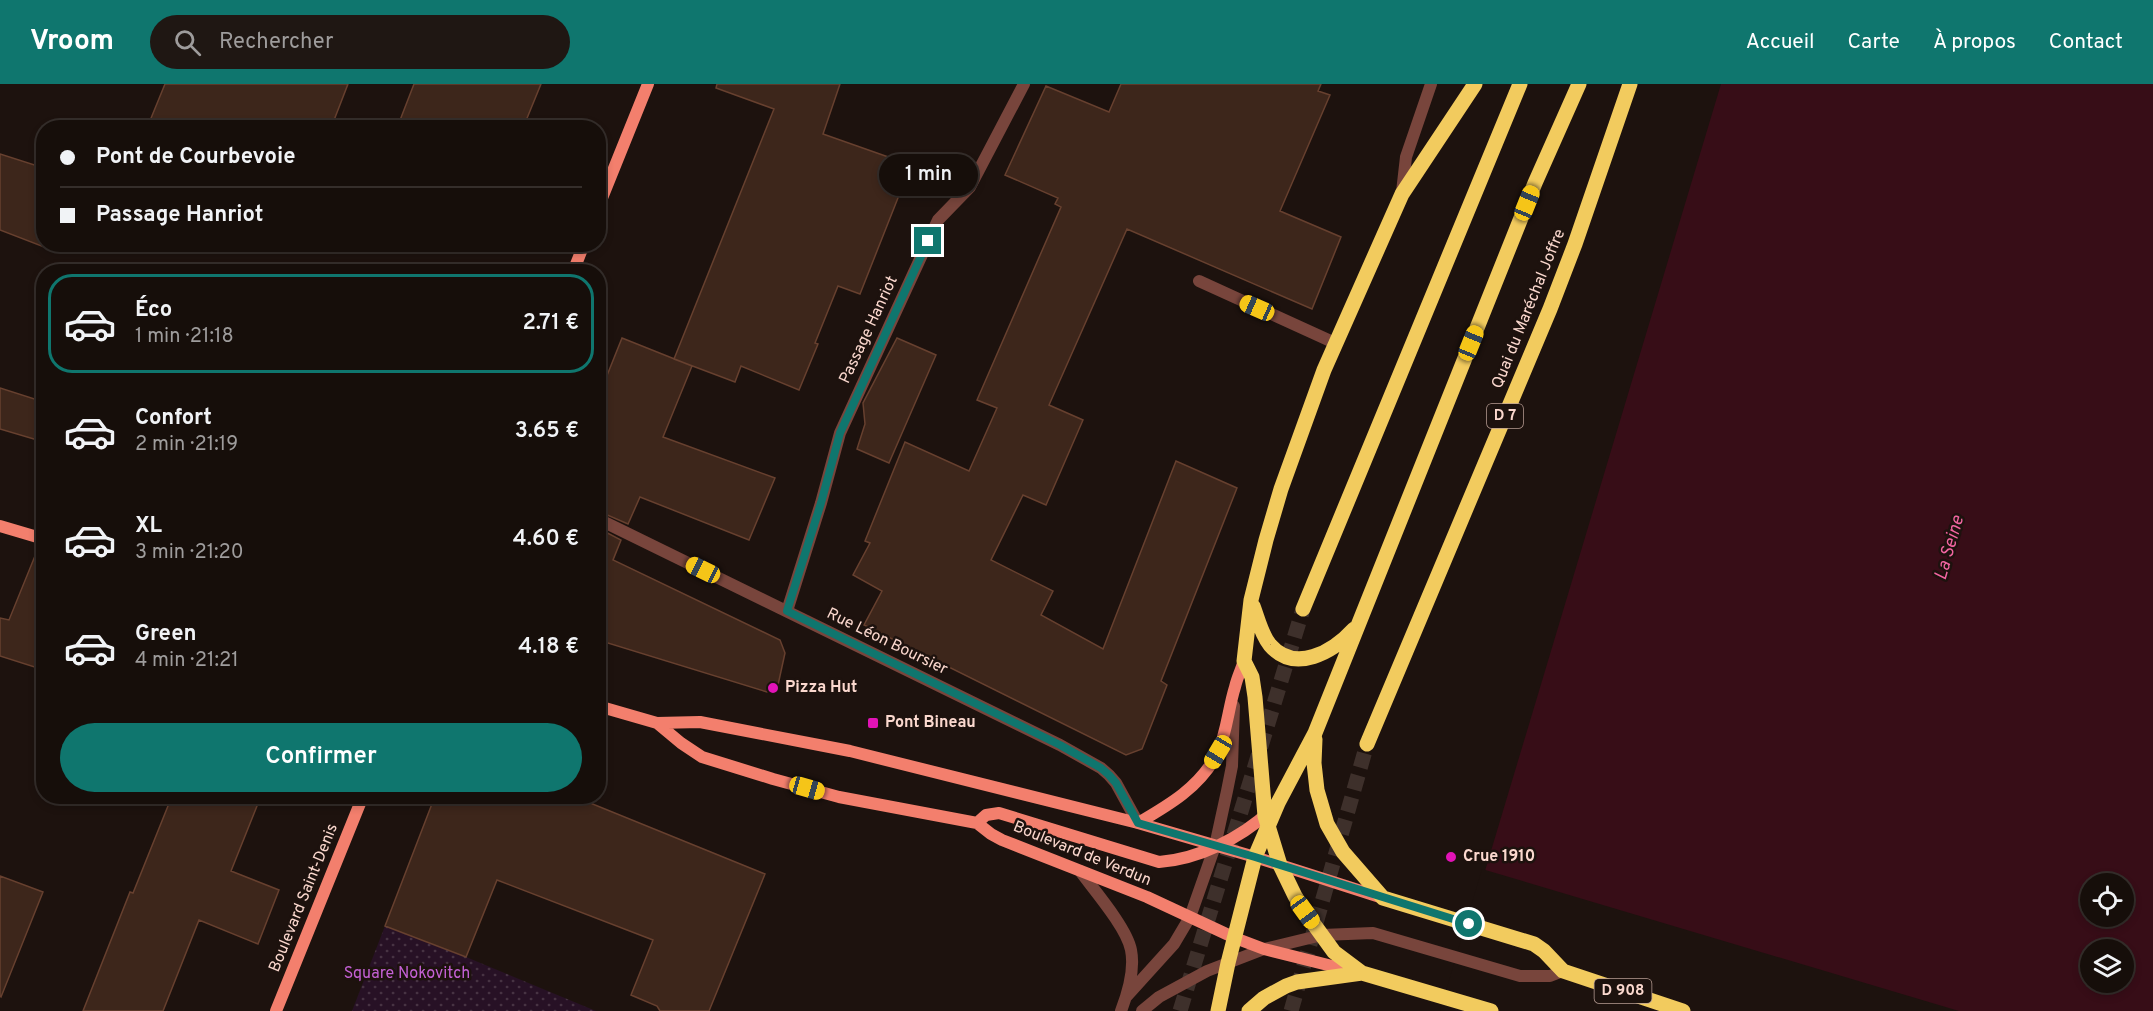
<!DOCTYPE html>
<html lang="fr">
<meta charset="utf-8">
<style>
body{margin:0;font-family:Overpass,sans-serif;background:#1f1713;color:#f1f3f6;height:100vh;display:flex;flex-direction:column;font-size:22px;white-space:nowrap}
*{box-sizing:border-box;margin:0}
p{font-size:20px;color:#9e9c9c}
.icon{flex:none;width:33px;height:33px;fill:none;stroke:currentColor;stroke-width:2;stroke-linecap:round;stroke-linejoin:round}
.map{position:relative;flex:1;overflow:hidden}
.details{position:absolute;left:36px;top:180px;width:570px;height:540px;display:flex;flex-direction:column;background:#160e0a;border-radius:24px;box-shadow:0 3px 9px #0003,0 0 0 2px #352e2b}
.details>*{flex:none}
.hud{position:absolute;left:36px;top:36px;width:570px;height:132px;border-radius:24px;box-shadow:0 3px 9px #0003,0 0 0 2px #352e2b;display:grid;align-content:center;height:132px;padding:0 24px;background:#160e0a}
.controls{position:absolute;left:2080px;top:789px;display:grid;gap:12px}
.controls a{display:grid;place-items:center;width:54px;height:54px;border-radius:50%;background:#160e0a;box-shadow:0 3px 9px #0003,0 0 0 2px #352e2b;font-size:30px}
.end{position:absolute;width:27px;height:27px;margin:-14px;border:8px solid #0f766e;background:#fff;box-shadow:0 0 0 3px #fff}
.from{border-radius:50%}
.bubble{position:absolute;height:42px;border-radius:21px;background:#160e0a;box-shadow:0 3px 9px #0003,0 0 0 2px #352e2b;font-size:20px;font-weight:600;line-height:42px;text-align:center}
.car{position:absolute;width:18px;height:36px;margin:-18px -9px;border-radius:8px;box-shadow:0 0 4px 2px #0007;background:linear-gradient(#f5c518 24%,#345 0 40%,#f5c518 0 76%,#345 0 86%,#f5c518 0)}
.hud b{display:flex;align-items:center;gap:21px;height:57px;font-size:22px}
.hud b+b{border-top:2px solid #352e2b}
.hud i{width:15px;height:15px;background:#f1f3f6}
ul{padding:10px 0 0;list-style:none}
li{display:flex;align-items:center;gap:18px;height:99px;margin:0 12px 9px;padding:0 12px;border:3px solid transparent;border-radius:24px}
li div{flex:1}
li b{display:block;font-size:22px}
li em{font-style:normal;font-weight:600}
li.on{border-color:#0f766e}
li>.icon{width:54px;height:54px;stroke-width:1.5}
.button{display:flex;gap:12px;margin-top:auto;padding:12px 24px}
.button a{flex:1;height:69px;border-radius:36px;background:#0f766e;color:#fff;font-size:24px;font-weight:600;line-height:69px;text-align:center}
header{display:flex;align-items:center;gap:36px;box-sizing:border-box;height:84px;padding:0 30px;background:#0f766e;color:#fff}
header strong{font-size:28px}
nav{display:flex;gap:33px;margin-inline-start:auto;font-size:21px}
.search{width:420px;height:54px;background:#1f1713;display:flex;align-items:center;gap:15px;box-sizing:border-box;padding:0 21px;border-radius:33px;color:#9e9c9c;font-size:22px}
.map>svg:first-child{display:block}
</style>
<header>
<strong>Vroom</strong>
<div class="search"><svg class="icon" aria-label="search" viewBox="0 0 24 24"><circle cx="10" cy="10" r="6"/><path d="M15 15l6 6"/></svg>Rechercher</div>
<nav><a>Accueil</a><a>Carte</a><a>À propos</a><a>Contact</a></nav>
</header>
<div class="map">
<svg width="2153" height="927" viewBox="0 0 2153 927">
<defs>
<pattern id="grass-dots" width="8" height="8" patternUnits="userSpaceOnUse" patternTransform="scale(1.5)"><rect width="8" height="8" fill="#271125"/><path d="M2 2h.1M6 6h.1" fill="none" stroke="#473343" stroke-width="1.8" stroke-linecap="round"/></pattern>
</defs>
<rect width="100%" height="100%" fill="#1d120e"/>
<!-- grass -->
<path fill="url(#grass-dots)" d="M385,842L466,873L596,927H352Z"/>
<!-- water -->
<path fill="#370d17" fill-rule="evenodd" d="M1721,0H2153V927H1443ZM2091,800H2124V832H2091ZM2091,866H2124V898H2091Z"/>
<!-- pier -->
<path fill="#1d120e" d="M1482,785L1959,927H1440Z"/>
<!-- building -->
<path fill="#3d261b" stroke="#67402f" stroke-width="1.5" d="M165,0H348L331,44H147Z
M414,0H541L523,44H397Z
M717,0H840L823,50L911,81L860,210L838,202L815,259L818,260L799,306L741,282L735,298L674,275L774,25L716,4Z
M1121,0H1321L1318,7L1330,11L1280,127L1341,153L1312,225L1127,145L1049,321L1083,336L1046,421L1023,411L991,476L1053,507L1041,531L1103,565L1176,377L1237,404L1161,597L1167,601L1142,665L1126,671L864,541L882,507L853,491L870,459L865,457L905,358L969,387L997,324L977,316L1061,123L1055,120L1058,114L1005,91L1046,2L1109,28Z
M0,70L44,84V163L0,146Z
M622,254L692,282L663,353L775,394L749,456L640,413L628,440L598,427V314Z
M897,254L936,271L889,379L857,365L865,340L863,319Z
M0,304L44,318V358L0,345Z
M598,444L621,456L613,476L780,556L785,569L778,601L767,608L598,556Z
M39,462L44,463V586L0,572V534L9,536Z
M172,712H261L231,787L279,806L258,860L199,836L163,927H83L130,808L133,809Z
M435,712H573L765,790L709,927H660L657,922L631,911L653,856L497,796L466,873L385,842Z
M0,792L43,808L1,913L0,912Z"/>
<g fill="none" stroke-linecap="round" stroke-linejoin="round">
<!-- primary-tunnel -->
<path stroke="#3e302b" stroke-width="15" stroke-dasharray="15 8" stroke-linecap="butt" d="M1180,927L1303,525
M1291,927L1367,660"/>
<!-- service -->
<path stroke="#78453c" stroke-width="12" d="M1199,197L1335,259"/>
<!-- minor -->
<path stroke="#78453c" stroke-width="12" d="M1402,108L1406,73L1431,0
M598,435L1060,661L1101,684L1109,691L1116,699L1138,739
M787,527L821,419L840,349L938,136L970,103L1024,0"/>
<!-- tertiary -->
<path stroke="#78453c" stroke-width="12" d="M1080,787C1094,806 1127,844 1131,866C1135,886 1128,909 1121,927
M1126,913L1174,860L1190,833L1215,762L1227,707L1232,682L1234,622
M1142,927L1159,913L1207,887L1264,865L1322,851L1373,849L1520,892H1550L1563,887"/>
<!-- secondary -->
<path stroke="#f37f6d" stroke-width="12" d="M598,124L648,0
M573,188L584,160
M0,442L44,455
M598,622L657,639L700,638L850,667L1138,739L1255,773L1383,814
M657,639L681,659L702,673L773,695L839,713L977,739L991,750L1002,756L1147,813L1235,854L1264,865L1356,888
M977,739L986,731L999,729L1159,778C1199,775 1241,754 1270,727
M1138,739C1169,721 1200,703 1217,670C1227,649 1228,625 1235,603C1237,594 1241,586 1244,577
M276,927L363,712"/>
<!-- primary -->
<path stroke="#f2cb5e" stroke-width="15" d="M1475,0L1402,110L1324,286L1281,405L1266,456L1251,516L1244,577L1252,593L1255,613L1265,732L1280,781L1295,812L1305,828L1334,868L1362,889L1491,927
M1253,522C1258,535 1261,550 1270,561C1295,590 1333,568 1354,545
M1303,525L1520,0
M1315,655L1314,679L1317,706L1327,740L1343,768L1383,814L1534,860L1544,867L1563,887L1683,927
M1367,660L1550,225L1575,160L1630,0
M1218,927L1228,879L1255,773L1278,719L1315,649L1535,99L1579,0
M1249,927L1264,914L1286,902L1297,898L1362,889"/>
</g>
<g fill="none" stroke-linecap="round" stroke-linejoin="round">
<!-- route -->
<path stroke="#0f766e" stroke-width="8" d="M928,157L840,349L821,419L787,527L1060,661L1101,684L1109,691L1116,699L1138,739L1255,773L1469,840"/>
</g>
<!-- markers -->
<g fill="#e213b7" stroke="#1d120e" stroke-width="2">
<circle cx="773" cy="604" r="6"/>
<rect x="867" y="633" width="12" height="12" rx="3"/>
<circle cx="1451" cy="773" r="6"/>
</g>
<g text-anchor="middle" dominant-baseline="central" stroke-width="5" stroke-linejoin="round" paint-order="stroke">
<!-- shield labels -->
<g fill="#1d120e" stroke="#b89d94" stroke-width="1.5">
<rect x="1487" y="320" width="36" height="24" rx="4.5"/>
<rect x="1594.5" y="895" width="57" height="24" rx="4.5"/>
</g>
<g font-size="15" font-weight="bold" fill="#fbd8ce">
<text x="1505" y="332">D 7</text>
<text x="1623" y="907">D 908</text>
</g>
<!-- street labels -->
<g font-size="16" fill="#fbd8ce" stroke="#1d120e">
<text transform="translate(1529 225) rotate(-68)">Quai du Maréchal Joffre</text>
<text transform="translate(869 246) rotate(-65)">Passage Hanriot</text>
<text transform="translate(887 558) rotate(26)">Rue Léon Boursier</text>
<text transform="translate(1082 770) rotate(22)">Boulevard de Verdun</text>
<text transform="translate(304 814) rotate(-68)">Boulevard Saint-Denis</text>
</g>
<!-- poi labels -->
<g font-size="16" font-weight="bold" fill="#fbd8ce" stroke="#1d120e" text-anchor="start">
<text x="785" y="604">Pizza Hut</text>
<text x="885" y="639">Pont Bineau</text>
<text x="1463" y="773">Crue 1910</text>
</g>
<!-- park labels -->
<g font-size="16" fill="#c461d4" stroke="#1d120e">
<text x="407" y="890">Square Nokovitch</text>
</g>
<!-- water labels -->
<g font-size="18" font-style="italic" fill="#f265a1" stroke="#1d120e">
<text transform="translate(1950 464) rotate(-74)">La Seine</text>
</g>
</g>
</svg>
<div class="controls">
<a><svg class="icon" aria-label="locate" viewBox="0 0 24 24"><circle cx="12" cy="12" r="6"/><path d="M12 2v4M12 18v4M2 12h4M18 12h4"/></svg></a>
<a><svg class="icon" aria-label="layers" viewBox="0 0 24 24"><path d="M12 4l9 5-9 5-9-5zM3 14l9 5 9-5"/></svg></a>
</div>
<i class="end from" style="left:1469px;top:840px"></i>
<i class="end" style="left:928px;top:157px"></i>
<div class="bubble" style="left:879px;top:70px;width:99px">1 min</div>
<i class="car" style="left:1527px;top:119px;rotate:22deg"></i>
<i class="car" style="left:1257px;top:224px;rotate:294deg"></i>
<i class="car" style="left:1471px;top:259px;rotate:22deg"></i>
<i class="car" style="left:703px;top:486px;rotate:296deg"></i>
<i class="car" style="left:1218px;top:668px;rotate:211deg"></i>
<i class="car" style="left:807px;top:704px;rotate:106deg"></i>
<i class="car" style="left:1305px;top:828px;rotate:144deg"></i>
<div class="hud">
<b><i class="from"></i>Pont de Courbevoie</b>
<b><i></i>Passage Hanriot</b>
</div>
<section class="details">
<ul>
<li class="on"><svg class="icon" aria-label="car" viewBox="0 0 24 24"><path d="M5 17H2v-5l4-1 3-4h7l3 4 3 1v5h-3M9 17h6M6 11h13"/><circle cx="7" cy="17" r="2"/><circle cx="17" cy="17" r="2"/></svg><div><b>Éco</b><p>1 min · 21:18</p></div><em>2.71 €</em></li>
<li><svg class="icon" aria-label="car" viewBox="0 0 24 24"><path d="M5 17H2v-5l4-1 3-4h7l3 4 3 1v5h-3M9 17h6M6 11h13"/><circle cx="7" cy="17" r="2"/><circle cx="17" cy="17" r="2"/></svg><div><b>Confort</b><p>2 min · 21:19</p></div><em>3.65 €</em></li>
<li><svg class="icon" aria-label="car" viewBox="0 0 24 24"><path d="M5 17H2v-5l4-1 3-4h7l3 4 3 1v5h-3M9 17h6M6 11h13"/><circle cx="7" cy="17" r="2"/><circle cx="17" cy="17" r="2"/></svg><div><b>XL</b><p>3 min · 21:20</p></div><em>4.60 €</em></li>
<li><svg class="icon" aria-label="car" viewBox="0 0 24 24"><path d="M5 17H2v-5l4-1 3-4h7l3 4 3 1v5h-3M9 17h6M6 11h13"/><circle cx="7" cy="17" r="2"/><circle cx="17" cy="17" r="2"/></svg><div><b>Green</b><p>4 min · 21:21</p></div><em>4.18 €</em></li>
</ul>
<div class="button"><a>Confirmer</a></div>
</section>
</div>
